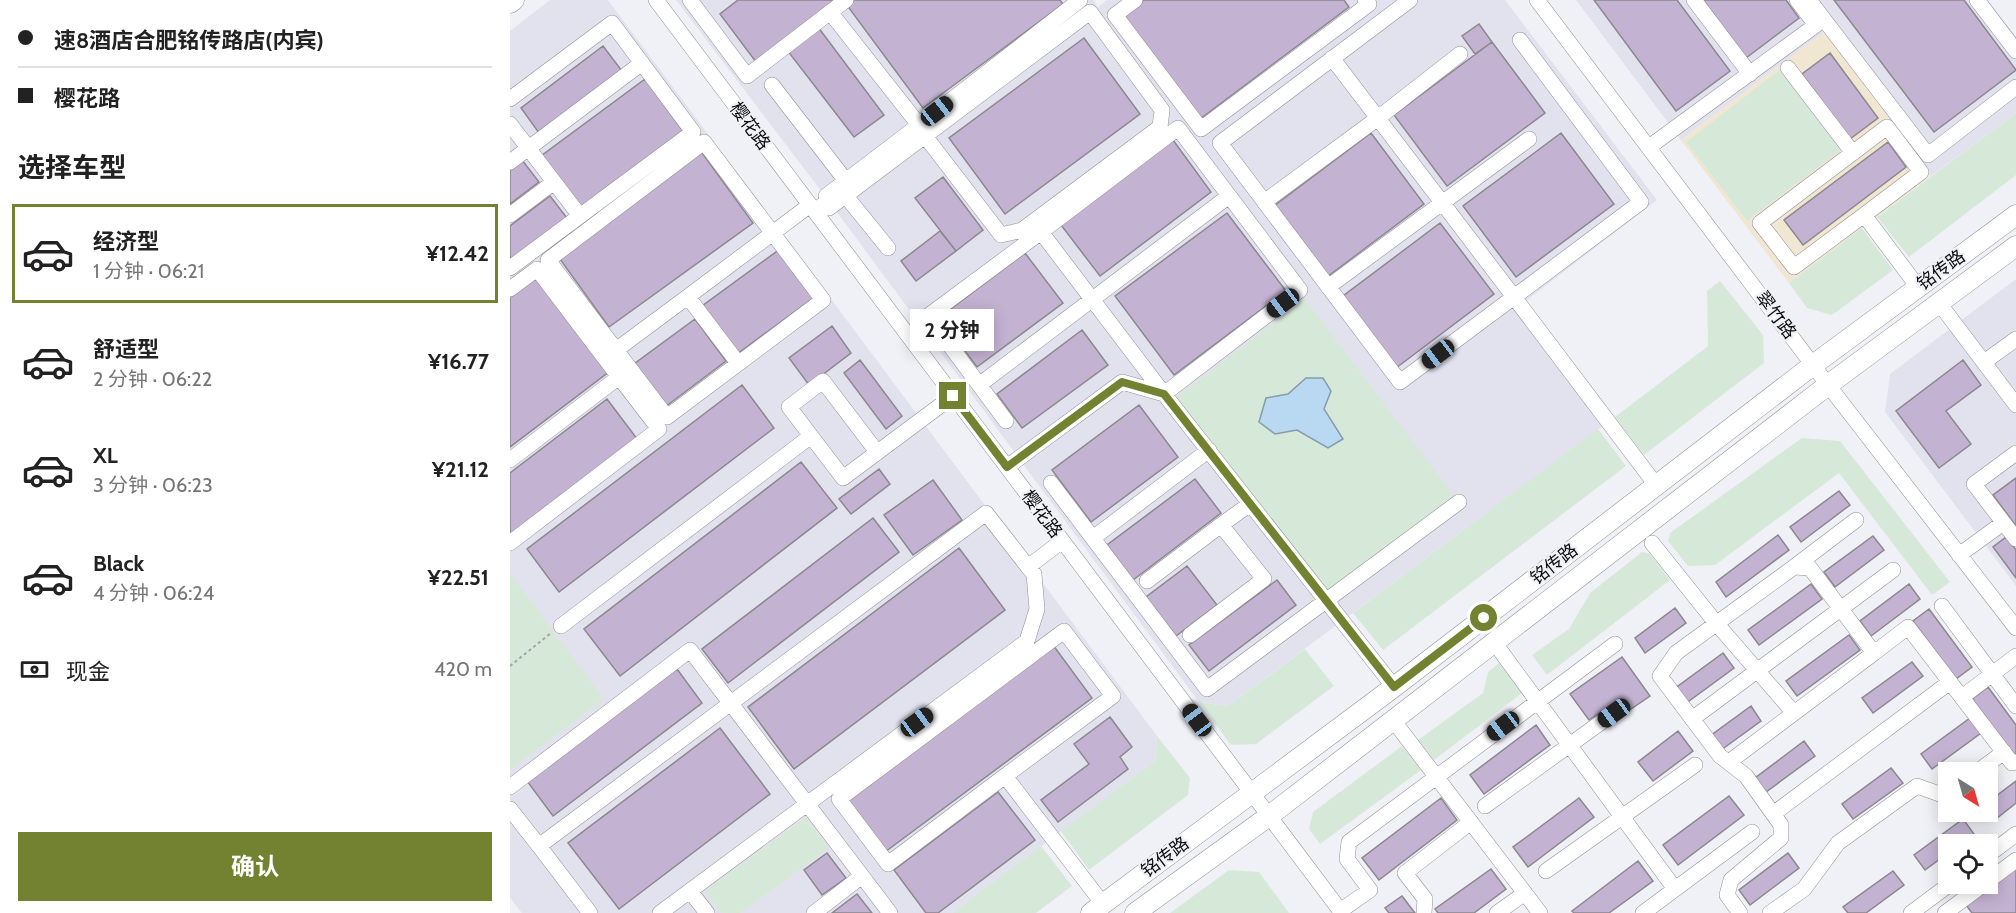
<!DOCTYPE html>
<html lang="zh">
<meta charset="utf-8">
<style>
body{margin:0;font-family:Cabin,"Noto Sans SC",sans-serif;background:#f2f2f2;color:#222;height:100vh;display:flex;flex-direction:column;font-size:22px;white-space:nowrap}
*{box-sizing:border-box;margin:0}
p{font-size:20px;color:#767676}
.icon{flex:none;width:33px;height:33px;fill:none;stroke:currentColor;stroke-width:2;stroke-linecap:round;stroke-linejoin:round}
.map{position:relative;flex:1;overflow:hidden}
.side{display:flex;flex-direction:column;background:#fff;width:510px}
.side>*{flex:none}
.banner{display:grid;align-content:center;height:132px;padding:0 18px;background:#fff}
.needle{width:39px;rotate:143deg}
.tools{position:absolute;left:1428px;top:762px;display:grid;gap:12px}
.tools a{display:grid;place-items:center;width:60px;height:60px;border-radius:0px;background:#fff;box-shadow:0 3px 15px #0003;font-size:30px}
.end{position:absolute;width:27px;height:27px;margin:-14px;border:8px solid #738230;background:#fff;box-shadow:0 0 0 3px #fff}
.from{border-radius:50%}
.bubble{position:absolute;height:42px;border-radius:0px;background:#fff;box-shadow:0 3px 15px #0003;font-size:20px;font-weight:700;line-height:42px;text-align:center}
.car{position:absolute;width:18px;height:36px;margin:-18px -9px;border-radius:8px;box-shadow:0 0 4px 2px #0007;background:linear-gradient(#222 24%,#8ab4d8 0 40%,#222 0 76%,#8ab4d8 0 86%,#222 0)}
.banner b{display:flex;align-items:center;gap:21px;height:57px;font-size:22px}
.banner b+b{border-top:2px solid #e0e0e0}
.banner i{width:15px;height:15px;background:#222}
ul{padding:0;list-style:none}
li{display:flex;align-items:center;gap:18px;height:99px;margin:0 12px 9px;padding:0 6px;border:3px solid transparent;border-radius:0px}
li div{flex:1}
li b{display:block;font-size:22px}
li em{font-style:normal;font-weight:700}
li.selected{border-color:#738230}
li>.icon{width:54px;height:54px;stroke-width:1.5}
h2{padding:0 18px;font-size:27px;line-height:72px}
.pay{display:flex;align-items:center;gap:15px;height:66px;padding:0 18px;font-size:22px}
.pay p{margin-inline-start:auto}
.cta{display:flex;gap:12px;margin-top:auto;padding:12px 18px}
.cta a{flex:1;height:69px;border-radius:0px;background:#738230;color:#fff;font-size:24px;font-weight:700;line-height:69px;text-align:center}
main{display:flex;flex:1;min-height:0}
.map>svg:first-child{display:block}
</style>
<main>
<section class="side">
<div class="banner">
<b><i class="from"></i>速8酒店合肥铭传路店(内宾)</b>
<b><i></i>樱花路</b>
</div>
<h2>选择车型</h2>
<ul>
<li class="selected"><svg class="icon" aria-label="car" viewBox="0 0 24 24"><path d="M5 17H2v-5l4-1 3-4h7l3 4 3 1v5h-3M9 17h6M6 11h13"/><circle cx="7" cy="17" r="2"/><circle cx="17" cy="17" r="2"/></svg><div><b>经济型</b><p>1 分钟 · 06:21</p></div><em>¥12.42</em></li>
<li><svg class="icon" aria-label="car" viewBox="0 0 24 24"><path d="M5 17H2v-5l4-1 3-4h7l3 4 3 1v5h-3M9 17h6M6 11h13"/><circle cx="7" cy="17" r="2"/><circle cx="17" cy="17" r="2"/></svg><div><b>舒适型</b><p>2 分钟 · 06:22</p></div><em>¥16.77</em></li>
<li><svg class="icon" aria-label="car" viewBox="0 0 24 24"><path d="M5 17H2v-5l4-1 3-4h7l3 4 3 1v5h-3M9 17h6M6 11h13"/><circle cx="7" cy="17" r="2"/><circle cx="17" cy="17" r="2"/></svg><div><b>XL</b><p>3 分钟 · 06:23</p></div><em>¥21.12</em></li>
<li><svg class="icon" aria-label="car" viewBox="0 0 24 24"><path d="M5 17H2v-5l4-1 3-4h7l3 4 3 1v5h-3M9 17h6M6 11h13"/><circle cx="7" cy="17" r="2"/><circle cx="17" cy="17" r="2"/></svg><div><b>Black</b><p>4 分钟 · 06:24</p></div><em>¥22.51</em></li>
</ul>
<div class="pay"><svg class="icon" aria-label="cash" viewBox="0 0 24 24"><path d="M3 7h18v10H3z"/><circle cx="12" cy="12" r="2"/></svg>现金<p>420 m</p></div>
<div class="cta"><a>确认</a></div>
</section>
<div class="map">
<svg width="1506" height="913" viewBox="0 0 1506 913">
<rect width="100%" height="100%" fill="#f0f0f7"/>
<!-- built -->
<path fill="#e2e2ef" d="M40,0H98L647,736L645,761L442,913H12L0,898V31Z
M166,0H583L588,7L597,0H995L1147,200L1016,301L1105,417L718,706L689,702L318,200Z
M1066,0H1478L1506,37V113L1421,176L1315,31L1171,140Z
M1506,279V586L1375,412L1380,374Z"/>
<!-- education -->
<path fill="#f0e6d1" d="M1315,31L1421,176L1279,283L1171,140Z"/>
<!-- green -->
<path fill="#d6e9d9" d="M1271,69L1332,149L1237,221L1176,142Z
M1506,113V175L1399,257L1367,217Z
M1352,228L1383,270L1322,315L1297,308L1279,283Z
M1210,281L1253,335L1254,363L1134,455L1105,417L1198,346L1197,291Z
M795,299L945,497L817,595L666,398Z
M1088,429L1116,466L873,650L843,613Z
M1292,438L1330,441L1440,582L1422,595L1329,473L1205,565L1178,566L1158,541L1160,533Z
M1132,552L1140,554L1160,580L1037,675L1022,655L1059,629L1080,593Z
M0,573L94,699L0,770Z
M795,649L824,686L746,744L721,745L689,702L718,706Z
M989,663L1012,693L924,760L908,740L973,693L978,672Z
M647,736L680,778L678,795L579,870L551,831L645,761Z
M892,746L911,770L810,844L799,829L803,812Z
M296,817L319,848L230,913H211L195,891Z
M531,846L562,886L526,913H442Z
M719,870L749,872L779,913H660Z"/>
<!-- water -->
<path fill="#b8d9f1" stroke="#859cad" stroke-width="1.5" d="M796,378H813L821,391L814,409L833,439L818,448L787,430L765,434L749,422L756,398L778,394Z"/>
<!-- building -->
<path fill="#c4b2d2" stroke="#8b888d" stroke-width="1.5" d="M228,0H327L246,62L210,14Z
M341,0H550L553,4L413,108L336,4Z
M634,0H834L839,7L690,119L613,16Z
M1084,0H1167L1220,71L1166,111Z
M1193,0H1276L1289,18L1236,58Z
M1324,0H1454L1506,70L1424,132Z
M969,24L982,42L965,54L952,36Z
M308,27L374,115L344,137L277,50Z
M574,38L630,114L495,214L439,138Z
M982,42L1035,113L937,186L884,115Z
M93,46L112,71L29,133L11,108Z
M1320,53L1368,118L1340,139L1292,74Z
M135,79L173,131L70,208L31,156Z
M861,133L914,204L817,277L764,206Z
M1051,133L1104,204L1006,277L953,206Z
M663,140L701,192L590,276L551,225Z
M1378,142L1396,167L1293,245L1274,220Z
M190,150L243,223L99,327L47,255Z
M12,160L29,182L0,204V169Z
M433,177L473,230L446,251L405,198Z
M40,196L57,218L0,261V226Z
M717,213L776,291L664,375L605,296Z
M930,223L984,294L886,368L833,296Z
M430,231L446,251L406,281L391,261Z
M270,249L305,297L227,354L192,306Z
M515,253L553,303L467,367L430,317Z
M27,274L100,371L0,447V294Z
M185,319L216,361L155,407L124,364Z
M322,326L341,353L299,385L279,358Z
M572,330L598,365L512,428L487,394Z
M350,360L392,416L376,429L334,373Z
M1453,360L1471,385L1436,411L1461,444L1429,468L1386,411Z
M232,385L264,428L49,592L17,549Z
M97,399L128,440L0,538V473Z
M629,405L668,457L581,522L542,470Z
M291,462L327,508L110,676L74,629Z
M369,469L380,484L341,514L329,499Z
M1506,478V526L1483,495Z
M685,479L711,513L623,580L597,545Z
M423,480L452,520L403,555L374,515Z
M1329,491L1340,505L1291,542L1280,527Z
M363,518L389,552L218,683L192,649Z
M1268,535L1279,550L1216,597L1206,582Z
M1363,536L1374,550L1325,587L1314,572Z
M1496,537L1506,550V578L1483,547Z
M449,548L495,610L284,769L238,707Z
M677,566L707,605L666,636L636,597Z
M767,580L786,605L699,671L679,645Z
M1301,584L1312,599L1249,645L1238,630Z
M1399,584L1410,599L1361,636L1350,621Z
M1165,608L1176,623L1135,653L1125,638Z
M1419,609L1462,667L1446,679L1403,621Z
M1339,635L1350,650L1287,696L1276,681Z
M543,645L582,698L375,852L336,800Z
M1213,653L1224,668L1175,704L1164,689Z
M1112,657L1140,696L1118,711L1109,699L1079,720L1060,694Z
M1402,662L1413,676L1363,713L1352,698Z
M167,669L192,703L43,816L17,781Z
M1478,687L1506,725V755L1504,757L1462,699Z
M1241,706L1251,721L1211,750L1200,736Z
M600,717L622,747L610,757L618,769L548,822L531,800L579,764L564,744Z
M1460,718L1471,733L1422,769L1411,754Z
M1026,725L1040,745L974,794L960,775Z
M210,728L260,794L109,909L58,843Z
M1168,731L1183,751L1143,781L1128,762Z
M1294,741L1305,756L1256,792L1245,778Z
M1381,768L1393,783L1343,819L1332,804Z
M1506,781V803L1486,819L1478,808V802Z
M488,792L525,840L428,913H416L384,870Z
M1219,796L1234,815L1168,865L1153,845Z
M931,798L947,820L869,880L852,858Z
M1069,798L1084,817L1018,867L1003,847Z
M1453,819L1464,834L1450,844H1438V853L1415,870L1404,855Z
M317,853L336,878L312,895L294,870Z
M1278,853L1289,868L1240,905L1229,890Z
M1128,861L1143,881L1099,913H1064L1062,911Z
M1506,867V913H1462L1456,905Z
M981,869L996,889L964,913H928L925,909Z
M1383,871L1394,885L1356,913H1338L1333,907Z
M347,894L362,913H322Z
M892,896L905,913H879L875,908Z"/>
<g fill="none" stroke-linecap="round" stroke-linejoin="round">
<!-- minor casing -->
<g stroke="#8f8f95" stroke-width="16">
<path id="minor" d="M146,0L832,913
M180,0L237,76L336,0
M625,0L605,15L691,129L859,4L855,0
M900,0L710,143L890,382L1004,297L1146,485
M1027,0L1318,385L1506,628
M1184,0L1240,74
M1299,0L1418,155L1506,87
M1467,0L1506,51
M320,12L409,125L570,0
M822,58L1004,297L1131,202L1010,40
M1278,68L1343,153
M262,85L336,181
M0,99L102,23L183,132L0,268
M0,124L70,216
M1139,147L1306,25L1287,0
M0,162L132,63
M335,195L378,248
M316,196L409,125
M754,202L868,118L950,54
M311,206L319,208L580,12L652,110L650,127L512,230L491,235L415,136
M0,215L44,182
M1354,215L1284,267L1250,223L1377,127L1411,172L1354,215L1408,287
M818,287L1019,139
M0,289L27,269L109,377
M178,297L228,363
M1429,303L1506,405
M106,350L38,260L194,142L313,300L157,417L106,350C171,302 235,254 300,205
M1474,362L1506,339
M469,385L719,196
M496,421L418,316L531,232
M301,436L279,407L313,381L367,452
M1506,453L1464,484L1506,539
M0,460L109,377L149,429L0,543
M497,467L612,382L654,394L790,290L668,128L531,232L654,394L884,687
M541,483L697,689L949,502
M583,538L699,450
M1142,543L1206,623L1284,713
M1449,555L1493,523
M1284,567L1346,520
M637,581L711,525
M1432,606L1506,706
M51,626L301,436L333,478L443,396
M680,635L754,579L711,525L740,504
M984,642L1165,889
M1452,697L1506,656
M1182,719L1383,570
M883,720L1030,913
M1219,762L1364,653
M1467,772L1494,752
M495,776L603,696L554,631L329,799L378,864L495,776L593,904
M0,787L180,650L352,876L304,913
M975,806L1104,713
M0,809L29,846
M1263,814L1440,682
M1478,855L1506,834
M1036,871L1185,765
M352,876L380,913
M1478,881L1506,860
M180,891L197,913
M830,911L860,890L837,859L839,842L1105,644
M80,913L29,846L476,513L518,567
M150,913L517,641L527,609L524,574L518,567L552,541
M914,913L915,899L895,873L961,822
M987,913L1015,893
M1133,913L1242,832
M1230,913L1217,895L1221,880L1271,838V825L1236,776L1210,756L1150,676L1166,653L1284,567L1300,568L1364,653L1398,627L1502,763L1506,762
M1260,913L1294,889L1328,843L1407,786L1435,796L1438,794
M1401,913L1440,884
M1435,913L1474,884"/>
</g>
<!-- major casing -->
<g stroke="#8f8f95" stroke-width="21">
<path id="major" d="M0,3L4,0
M581,913L884,687L1303,365L1506,215
M625,913L759,816L1318,385L1506,246"/>
</g>
<!-- path -->
<path stroke="#a3a3a9" stroke-width="2" stroke-dasharray="3 3" stroke-linecap="butt" d="M0,666L41,633"/>
<!-- minor -->
<use href="#minor" stroke="#fff" stroke-width="15"/>
<!-- major -->
<use href="#major" stroke="#fff" stroke-width="20"/>
</g>
<g fill="none" stroke-linecap="round" stroke-linejoin="round">
<!-- route -->
<path stroke="#738230" stroke-width="8" d="M443,396L497,467L612,382L654,394L884,687L974,618"/>
</g>
<g text-anchor="middle" dominant-baseline="central" stroke-width="4.5" stroke-linejoin="round" paint-order="stroke">
<!-- street labels -->
<g font-size="18" fill="#0d0d0f" stroke="#f0f0f7">
<text transform="translate(240 126) rotate(53)">樱花路</text>
<text transform="translate(1431 270) rotate(-36)">铭传路</text>
<text transform="translate(1266 315) rotate(53)">翠竹路</text>
<text transform="translate(532 514) rotate(53)">樱花路</text>
<text transform="translate(1044 564) rotate(-38)">铭传路</text>
<text transform="translate(655 857) rotate(-37)">铭传路</text>
</g>
</g>
</svg>
<div class="tools">
<a><svg class="needle" viewBox="-14 -14 28 28"><path d="M0-13l5 13h-10z" fill="#e53935"/><path d="M0 13l5-13h-10z" fill="#767676"/></svg></a>
<a><svg class="icon" aria-label="locate" viewBox="0 0 24 24"><circle cx="12" cy="12" r="6"/><path d="M12 2v4M12 18v4M2 12h4M18 12h4"/></svg></a>
</div>
<i class="end from" style="left:974px;top:618px"></i>
<i class="end" style="left:443px;top:396px"></i>
<div class="bubble" style="left:400px;top:309px;width:84px">2 分钟</div>
<i class="car" style="left:427px;top:111px;rotate:52deg"></i>
<i class="car" style="left:773px;top:303px;rotate:233deg"></i>
<i class="car" style="left:928px;top:354px;rotate:233deg"></i>
<i class="car" style="left:1104px;top:713px;rotate:234deg"></i>
<i class="car" style="left:687px;top:720px;rotate:323deg"></i>
<i class="car" style="left:407px;top:722px;rotate:54deg"></i>
<i class="car" style="left:993px;top:726px;rotate:233deg"></i>
</div>
</main>
